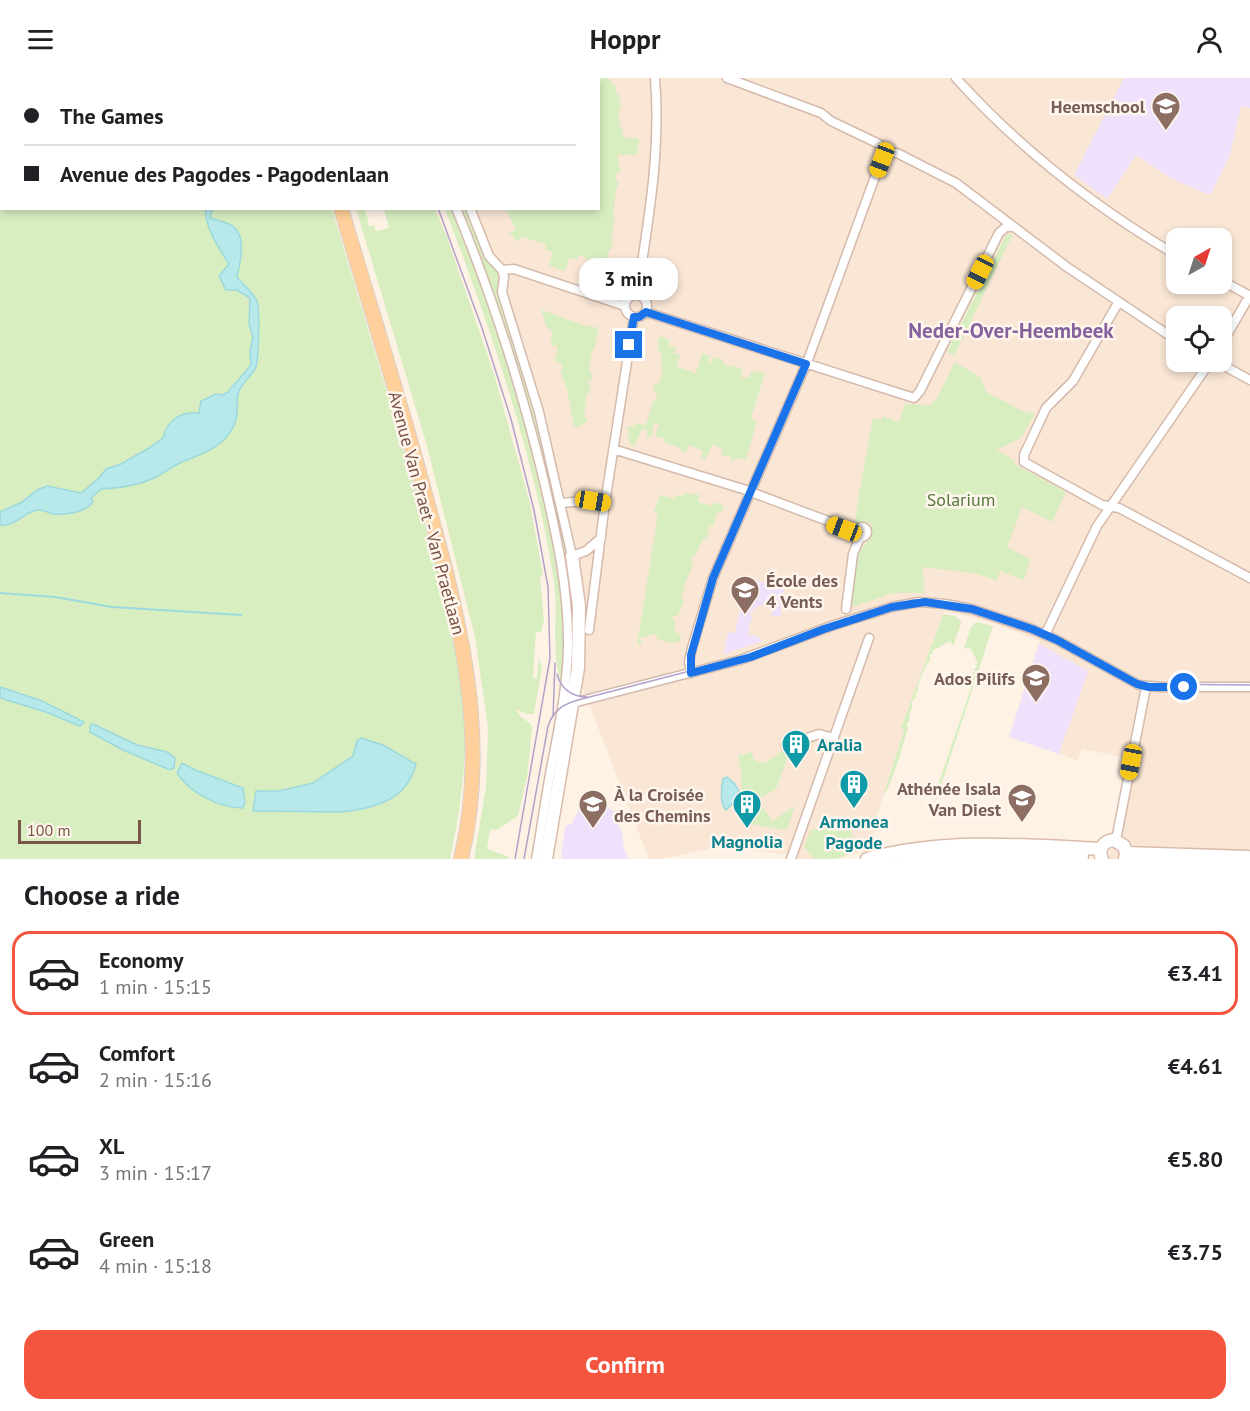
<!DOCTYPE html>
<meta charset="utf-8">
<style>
body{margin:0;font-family:"PT Sans",sans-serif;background:#f6f6f6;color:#202124;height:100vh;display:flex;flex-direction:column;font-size:22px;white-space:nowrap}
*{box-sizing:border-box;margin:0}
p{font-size:20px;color:#757577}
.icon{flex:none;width:33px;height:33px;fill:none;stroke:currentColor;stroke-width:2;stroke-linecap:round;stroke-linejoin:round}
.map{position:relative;height:781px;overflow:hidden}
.panel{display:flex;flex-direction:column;background:#fff;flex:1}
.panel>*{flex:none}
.hud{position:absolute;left:0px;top:0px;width:600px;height:132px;box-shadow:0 3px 9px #0003;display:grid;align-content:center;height:132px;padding:0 24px;background:#fff}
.needle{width:39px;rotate:39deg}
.controls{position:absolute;left:1166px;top:150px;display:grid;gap:12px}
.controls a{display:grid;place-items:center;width:66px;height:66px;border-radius:12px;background:#fff;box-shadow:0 3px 9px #0003;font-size:30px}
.scale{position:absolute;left:18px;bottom:15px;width:123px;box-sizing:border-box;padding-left:6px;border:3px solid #7a5447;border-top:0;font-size:16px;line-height:21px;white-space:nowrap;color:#7a5447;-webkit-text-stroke:4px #fff6ed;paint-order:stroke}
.end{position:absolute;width:27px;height:27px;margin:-14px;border:8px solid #1a73e8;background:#fff;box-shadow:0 0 0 3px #fff}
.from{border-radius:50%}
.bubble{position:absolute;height:42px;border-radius:18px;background:#fff;box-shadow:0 3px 9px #0003;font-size:20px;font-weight:800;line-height:42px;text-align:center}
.car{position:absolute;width:18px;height:36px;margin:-18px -9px;border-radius:8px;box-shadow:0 0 4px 2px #0007;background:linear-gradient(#f5c518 24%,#345 0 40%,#f5c518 0 76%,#345 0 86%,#f5c518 0)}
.hud b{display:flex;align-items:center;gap:21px;height:57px;font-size:22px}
.hud b+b{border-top:2px solid #e0e0e0}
.hud i{width:15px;height:15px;background:#202124}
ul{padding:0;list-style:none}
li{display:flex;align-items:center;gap:18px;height:84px;margin:0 12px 9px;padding:0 12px;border:3px solid transparent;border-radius:18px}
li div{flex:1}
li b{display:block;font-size:22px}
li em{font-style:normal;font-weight:800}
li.on{border-color:#f3553f}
li>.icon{width:54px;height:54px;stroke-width:1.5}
h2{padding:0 24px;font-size:27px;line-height:72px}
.action{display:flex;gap:12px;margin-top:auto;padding:12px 24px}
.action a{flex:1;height:69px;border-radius:18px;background:#f3553f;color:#fff;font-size:24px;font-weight:800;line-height:69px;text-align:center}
header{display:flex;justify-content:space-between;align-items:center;height:78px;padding:0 24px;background:#fff;font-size:27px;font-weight:800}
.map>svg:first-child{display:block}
</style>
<header><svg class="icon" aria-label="menu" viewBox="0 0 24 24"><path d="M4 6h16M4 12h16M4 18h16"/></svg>Hoppr<svg class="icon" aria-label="person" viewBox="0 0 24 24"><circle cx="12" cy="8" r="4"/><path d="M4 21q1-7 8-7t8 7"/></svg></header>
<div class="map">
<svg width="1250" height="781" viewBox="0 0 1250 781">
<rect width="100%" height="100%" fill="#fef2e5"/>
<!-- residential -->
<path fill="#f9e6d5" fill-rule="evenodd" d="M416,0H1250V781H1109L1129,680L1082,671L1077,682L1009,659L1040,563L988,543L944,533L901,650L904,652L875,743L872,770L836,781H800L784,776L719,769L661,781H649L581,605L562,417L472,131L598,130V2ZM1176,160H1221V206H1176ZM1176,238H1221V284H1176Z"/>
<!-- education -->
<path fill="#efe1fb" d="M1124,0H1250V30L1241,28L1230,77L1210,117L1172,101L1136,77L1107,121L1074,97Z
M746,500L768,505L770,502L785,505L780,539L770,537L776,530L771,528L761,527L755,530L749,536L752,539L749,549V558L755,557L763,563L724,576L728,554L735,556Z
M1039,566L1088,593L1059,676L1009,659Z
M595,726L605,727L622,738L619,749L622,754L624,771L628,780L631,781H561L565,749L572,745L579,731L589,732Z"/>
<!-- green -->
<path fill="#d8eec1" d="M0,0H280L281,1L2,2V130L332,131C360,225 389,319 416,414C436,488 462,573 465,650C466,694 459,738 450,781H0Z
M470,0H608L617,10L615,13L620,18L619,25L621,26L618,38L620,39L619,48L622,49L623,59L639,61L637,77H618V88L620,89V95H615L617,104H619L616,113L613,138L615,139L611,163L613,164C612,170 609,171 608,178L610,179L606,193L594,189V187L586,184L587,180L579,177L577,182L569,180L565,193L549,188L553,174L545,172L546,166L521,159L517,164L514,159L508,156L516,151L506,131L598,130V2L469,1Z
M356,131H365L369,148L374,147L376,153L389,150L384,131H435L447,159L494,296L530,425L543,497L540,498L544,543L541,554H536L533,600H537L539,579L542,590L534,636H527L516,631L520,638L531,646L532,650L527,699L518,738L498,751L490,752L487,771L509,779V781H474L486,709L488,650L475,559L427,368Z
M445,131H453L481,203L519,321L549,439L565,529L563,607C551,586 557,538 555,512C553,492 548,473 545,453C522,342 485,236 445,131Z
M459,131H465L481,170H483L499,196L503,225L502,228L538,349L556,421L568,479L573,510L574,584L570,602L571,560L547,407Z
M1013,156L954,278L947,274L1006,157Z
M541,232C561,238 577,247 599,250L594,272H592L589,294L593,295L591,303H589L588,306L591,307L589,316H586L585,324L586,325L584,339L587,340L586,345L580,347V349H574L567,311L560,293L563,292L561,284L556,285L555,277L558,275L556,267L552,268L550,260L553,258L550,250L547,251Z
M662,258L669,262V268L676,269L674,275L680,277L677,289L696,295L702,275L710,278L708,286H710L713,279L723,282L722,285L726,286V288L729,289L730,287L743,291L740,299L749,300L751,293L765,295L751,340L757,344L746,382L735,380L734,384L731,383L732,379L721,377L722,371L713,366L705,382L701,381L703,373L689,367L686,375L681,373L680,370L664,364L665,361L655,358L659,346L655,344L651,359L648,358L647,361H646L648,353L642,351L634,369L629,364L627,348L634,349L635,345L646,347L653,323H656L657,315L653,314L655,305H660L663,288L661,287L662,275L658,274V261Z
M955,284L981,300L986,314L1025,334L1035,336L1021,360L997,372L1015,383L1014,386L1066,414L1052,444L1022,429L1007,469L1030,481L1024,502L1000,493L997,502L977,496L923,489L924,515H893L849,530L855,478L870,461L871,445H855L859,416L873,340L881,342L883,338L899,344L905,326L931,327L937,320Z
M684,415L700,417L698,424L712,428L714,424L724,428L721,435L717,434L713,448L710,447L707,453L711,456L708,455L706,462L703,461L695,478H693L691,482L693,487L684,508V512L681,519L684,522L678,538H673L672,541L675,542L674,553L681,557L680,561L684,562L672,565L657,561L656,556L640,560L642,565L637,567L658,436L654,434L660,417L674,421L675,417L683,419Z
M943,536L955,538L961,543V546L953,568L950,563L932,573L933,575L930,577V583L927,585L918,607V614L915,616L916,618L912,624V631L910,633L909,643L907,645L908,651C903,665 892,709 883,718L904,652L901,650Z
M976,544L993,548L935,726L937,710L972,607L970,604L974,598L972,595L975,594L974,591L977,589L975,586L978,585L970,569L964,571V570L971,549Z
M792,668L776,711L758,722L772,743L795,728L787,752L750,746L735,731C744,704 743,704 738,678L752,674L754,682C771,691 777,671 792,668Z
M811,751L850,752L859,772L836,781H814L804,769Z"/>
<!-- water -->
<path fill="#b7e8ea" stroke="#9cd9dd" stroke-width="1.5" d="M205,131H212L210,140C217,142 227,144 233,148C247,159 240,185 237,199C243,207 253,214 257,223C260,231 259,285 255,291C250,299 243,304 239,313C234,327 242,335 231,353C219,372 197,377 178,386C170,390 162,396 154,400C137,408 119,410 101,411L91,420L93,424C85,435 66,437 53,436C49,435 43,432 39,432C25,432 17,449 0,447V434L22,424L37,412L47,408L81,415L98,401L106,391L121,386L149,370L163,360C167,342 181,333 199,335L201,323L216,316L223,317L228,314L251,287L250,273L253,259L249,246L250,220L237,212H226L219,198L229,186C218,169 206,151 205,131Z
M0,609L42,623L84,644L80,648L46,634L0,620Z
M93,646L137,667L167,674L175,680L174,690L170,692L123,672L90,654V648Z
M361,660L383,667L416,686C407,722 374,731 341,734L253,733L256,713H279L313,705L353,678L357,663Z
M182,685L195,692L243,710L245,724L243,730C219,730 189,714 177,695Z
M727,699L735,706L739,713L736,722L726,732C720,727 721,710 723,701Z"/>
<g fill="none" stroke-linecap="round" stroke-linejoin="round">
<!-- stream -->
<path stroke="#9cd9dd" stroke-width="2" d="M0,515L55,519L112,529L241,537"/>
<!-- street casing -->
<g stroke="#d4baac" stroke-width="11">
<path id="street" d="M399,0L400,2
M414,0L415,2
M956,0C1019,70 1095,129 1176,177
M883,82L890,75H897L956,105L1067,189L1176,262
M456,130C492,217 521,308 543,399C556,455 569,511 568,570C567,612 558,654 550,696C545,724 541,753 536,781
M470,130L489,178L502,192L504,199L502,214L539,334L572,478L586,473L601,460
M502,192L514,191L625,228
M1221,202L1250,218
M625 228a11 11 0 1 1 22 0a11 11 0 1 1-22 0Z
M637,217C648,145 661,73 655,0
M1118,225L1073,303L1046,330L1024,377V384L1102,427L1119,430L1250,500
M646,234L914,320L920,313L999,155L1006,149H1013
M1221,267L1250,217
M1209,285L1217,284L1250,302
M613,371L743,411L857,454
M561,425L585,423L605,425
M857 454a5 5 0 1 1 10 0a5 5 0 1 1-10 0Z
M846,531L853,476L860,459
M589,552L605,425L634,239
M1045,557L1097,448L1210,284
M691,595L689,584L692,570L713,500L808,282L883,77V72L879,66L831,43L821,35L727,0
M573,625L740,582L834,547L892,529L919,524L945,526L972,531L1032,551L1057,562L1139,607L1161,609H1250
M786,667L819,656L834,660
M1116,762L1146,609
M791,781L869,560"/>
</g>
<!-- secondary casing -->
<g stroke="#dabbab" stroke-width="15">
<path id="secondary" d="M1126,775L1248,779
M546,781L578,590L579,528L572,478
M867,781C944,760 1022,767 1101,771
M903,781L960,775L1082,778
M1102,781C1098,771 1103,763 1114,762L1124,768L1126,775L1125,781"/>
</g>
<!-- primary casing -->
<g stroke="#dacfcb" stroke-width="16">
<path id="primary" d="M299,0V2
M341,130C368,222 397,313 422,405C456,528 492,654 461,781"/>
</g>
<!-- street -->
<use href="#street" stroke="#fff" stroke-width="8"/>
<!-- secondary -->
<use href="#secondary" stroke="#fff" stroke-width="12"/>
<!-- primary -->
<use href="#primary" stroke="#ffd09b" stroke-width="14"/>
<!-- tram -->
<path stroke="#b3a1ca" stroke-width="1.5" d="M387,0V2
M438,130L482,250L511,341L534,432L548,509L550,580L515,781
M557,596C561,611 572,619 587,619
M553,639L555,585
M524,781L548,648C553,633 563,626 578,622L740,580L833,545L892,527L913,522L946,524L1000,538L1052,558L1128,601L1143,606L1250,607"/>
</g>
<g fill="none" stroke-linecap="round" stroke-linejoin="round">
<!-- route -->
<path stroke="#1a73e8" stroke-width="8" d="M629,267L634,239H639L646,234L806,286L713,500L691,577V595L751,579L824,551L892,529L925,524L972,531L1032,551L1057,562L1137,606L1149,609H1184"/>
</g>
<!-- icons -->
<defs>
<g id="school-pin" transform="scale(1.5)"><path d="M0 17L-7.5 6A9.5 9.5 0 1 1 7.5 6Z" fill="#8d6e63" stroke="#fff6ed"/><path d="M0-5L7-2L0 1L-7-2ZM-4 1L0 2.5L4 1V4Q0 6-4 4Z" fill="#fff"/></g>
<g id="building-pin" transform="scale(1.5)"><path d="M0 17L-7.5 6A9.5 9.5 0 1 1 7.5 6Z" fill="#0f9aa8" stroke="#fff6ed"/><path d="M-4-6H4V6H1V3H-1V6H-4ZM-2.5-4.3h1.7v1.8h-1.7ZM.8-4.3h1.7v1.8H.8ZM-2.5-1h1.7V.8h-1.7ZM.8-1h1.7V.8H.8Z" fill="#fff"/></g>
</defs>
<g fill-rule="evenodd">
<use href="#school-pin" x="1166" y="28"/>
<use href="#school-pin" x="745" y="512"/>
<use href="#school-pin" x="1036" y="600"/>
<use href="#building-pin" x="796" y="666"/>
<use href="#building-pin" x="854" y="706"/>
<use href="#school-pin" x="1022" y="720"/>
<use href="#school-pin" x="593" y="726"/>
<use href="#building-pin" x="747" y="726"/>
</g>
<g text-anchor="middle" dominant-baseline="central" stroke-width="5" stroke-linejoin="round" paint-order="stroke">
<!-- education labels -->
<g font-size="18" font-weight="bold" fill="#785e54" stroke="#fff6ed" text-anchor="end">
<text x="1145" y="28">Heemschool</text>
<text x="766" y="502" text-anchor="start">École des<tspan x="766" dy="21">4 Vents</tspan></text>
<text x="1015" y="600">Ados Pilifs</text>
<text x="1001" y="710">Athénée Isala<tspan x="1001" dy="21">Van Diest</tspan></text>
<text x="614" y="716" text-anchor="start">À la Croisée<tspan x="614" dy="21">des Chemins</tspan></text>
</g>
<!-- park labels -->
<g font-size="18" fill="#547a3b" stroke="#fff6ed">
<text x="961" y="421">Solarium</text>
</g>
<!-- street labels -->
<g font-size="18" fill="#7a5447" stroke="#fff6ed">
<text transform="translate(427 435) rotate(75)">Avenue Van Praet - Van Praetlaan</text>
</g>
<!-- culture labels -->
<g font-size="18" font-weight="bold" fill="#0d838f" stroke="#fff6ed">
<text x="817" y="666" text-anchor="start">Aralia</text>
<text x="854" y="743">Armonea<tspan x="854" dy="21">Pagode</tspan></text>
<text x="747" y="763">Magnolia</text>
</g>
<!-- quarter labels -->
<g font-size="21" font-weight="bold" fill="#84629e" stroke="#fff6ed">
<text x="1011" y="252">Neder-Over-Heembeek</text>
</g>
</g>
</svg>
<div class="controls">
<a><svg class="needle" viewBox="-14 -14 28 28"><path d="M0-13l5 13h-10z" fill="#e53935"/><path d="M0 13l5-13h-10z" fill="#757577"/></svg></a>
<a><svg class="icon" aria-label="locate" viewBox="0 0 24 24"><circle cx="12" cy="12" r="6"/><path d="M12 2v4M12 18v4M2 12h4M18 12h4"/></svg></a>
</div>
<div class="scale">100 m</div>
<i class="end from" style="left:1184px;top:609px"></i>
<i class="end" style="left:629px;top:267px"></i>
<div class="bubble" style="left:579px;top:180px;width:99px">3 min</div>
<i class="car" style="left:882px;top:82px;rotate:201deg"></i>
<i class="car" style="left:980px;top:194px;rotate:207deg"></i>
<i class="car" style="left:593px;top:423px;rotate:99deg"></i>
<i class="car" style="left:844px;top:451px;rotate:291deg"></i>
<i class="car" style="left:1131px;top:684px;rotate:191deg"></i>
<div class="hud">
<b><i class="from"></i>The Games</b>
<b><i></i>Avenue des Pagodes - Pagodenlaan</b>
</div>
</div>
<section class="panel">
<h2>Choose a ride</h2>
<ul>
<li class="on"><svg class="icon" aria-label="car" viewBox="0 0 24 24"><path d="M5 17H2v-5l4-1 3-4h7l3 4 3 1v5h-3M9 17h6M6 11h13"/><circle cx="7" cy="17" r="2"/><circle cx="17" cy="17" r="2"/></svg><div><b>Economy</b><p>1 min · 15:15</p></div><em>€3.41</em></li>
<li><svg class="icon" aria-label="car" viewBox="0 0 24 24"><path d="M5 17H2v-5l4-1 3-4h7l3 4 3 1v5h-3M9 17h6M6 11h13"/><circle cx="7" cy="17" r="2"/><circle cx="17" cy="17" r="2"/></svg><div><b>Comfort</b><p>2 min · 15:16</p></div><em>€4.61</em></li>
<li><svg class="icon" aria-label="car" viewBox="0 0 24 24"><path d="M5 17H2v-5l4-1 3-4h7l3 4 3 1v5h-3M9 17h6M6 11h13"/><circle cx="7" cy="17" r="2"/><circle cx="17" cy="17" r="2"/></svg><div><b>XL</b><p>3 min · 15:17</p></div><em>€5.80</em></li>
<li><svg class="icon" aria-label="car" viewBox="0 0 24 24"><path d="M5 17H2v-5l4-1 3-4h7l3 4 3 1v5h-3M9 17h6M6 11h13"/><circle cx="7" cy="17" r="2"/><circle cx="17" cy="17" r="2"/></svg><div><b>Green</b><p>4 min · 15:18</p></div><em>€3.75</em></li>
</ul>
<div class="action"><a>Confirm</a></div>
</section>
